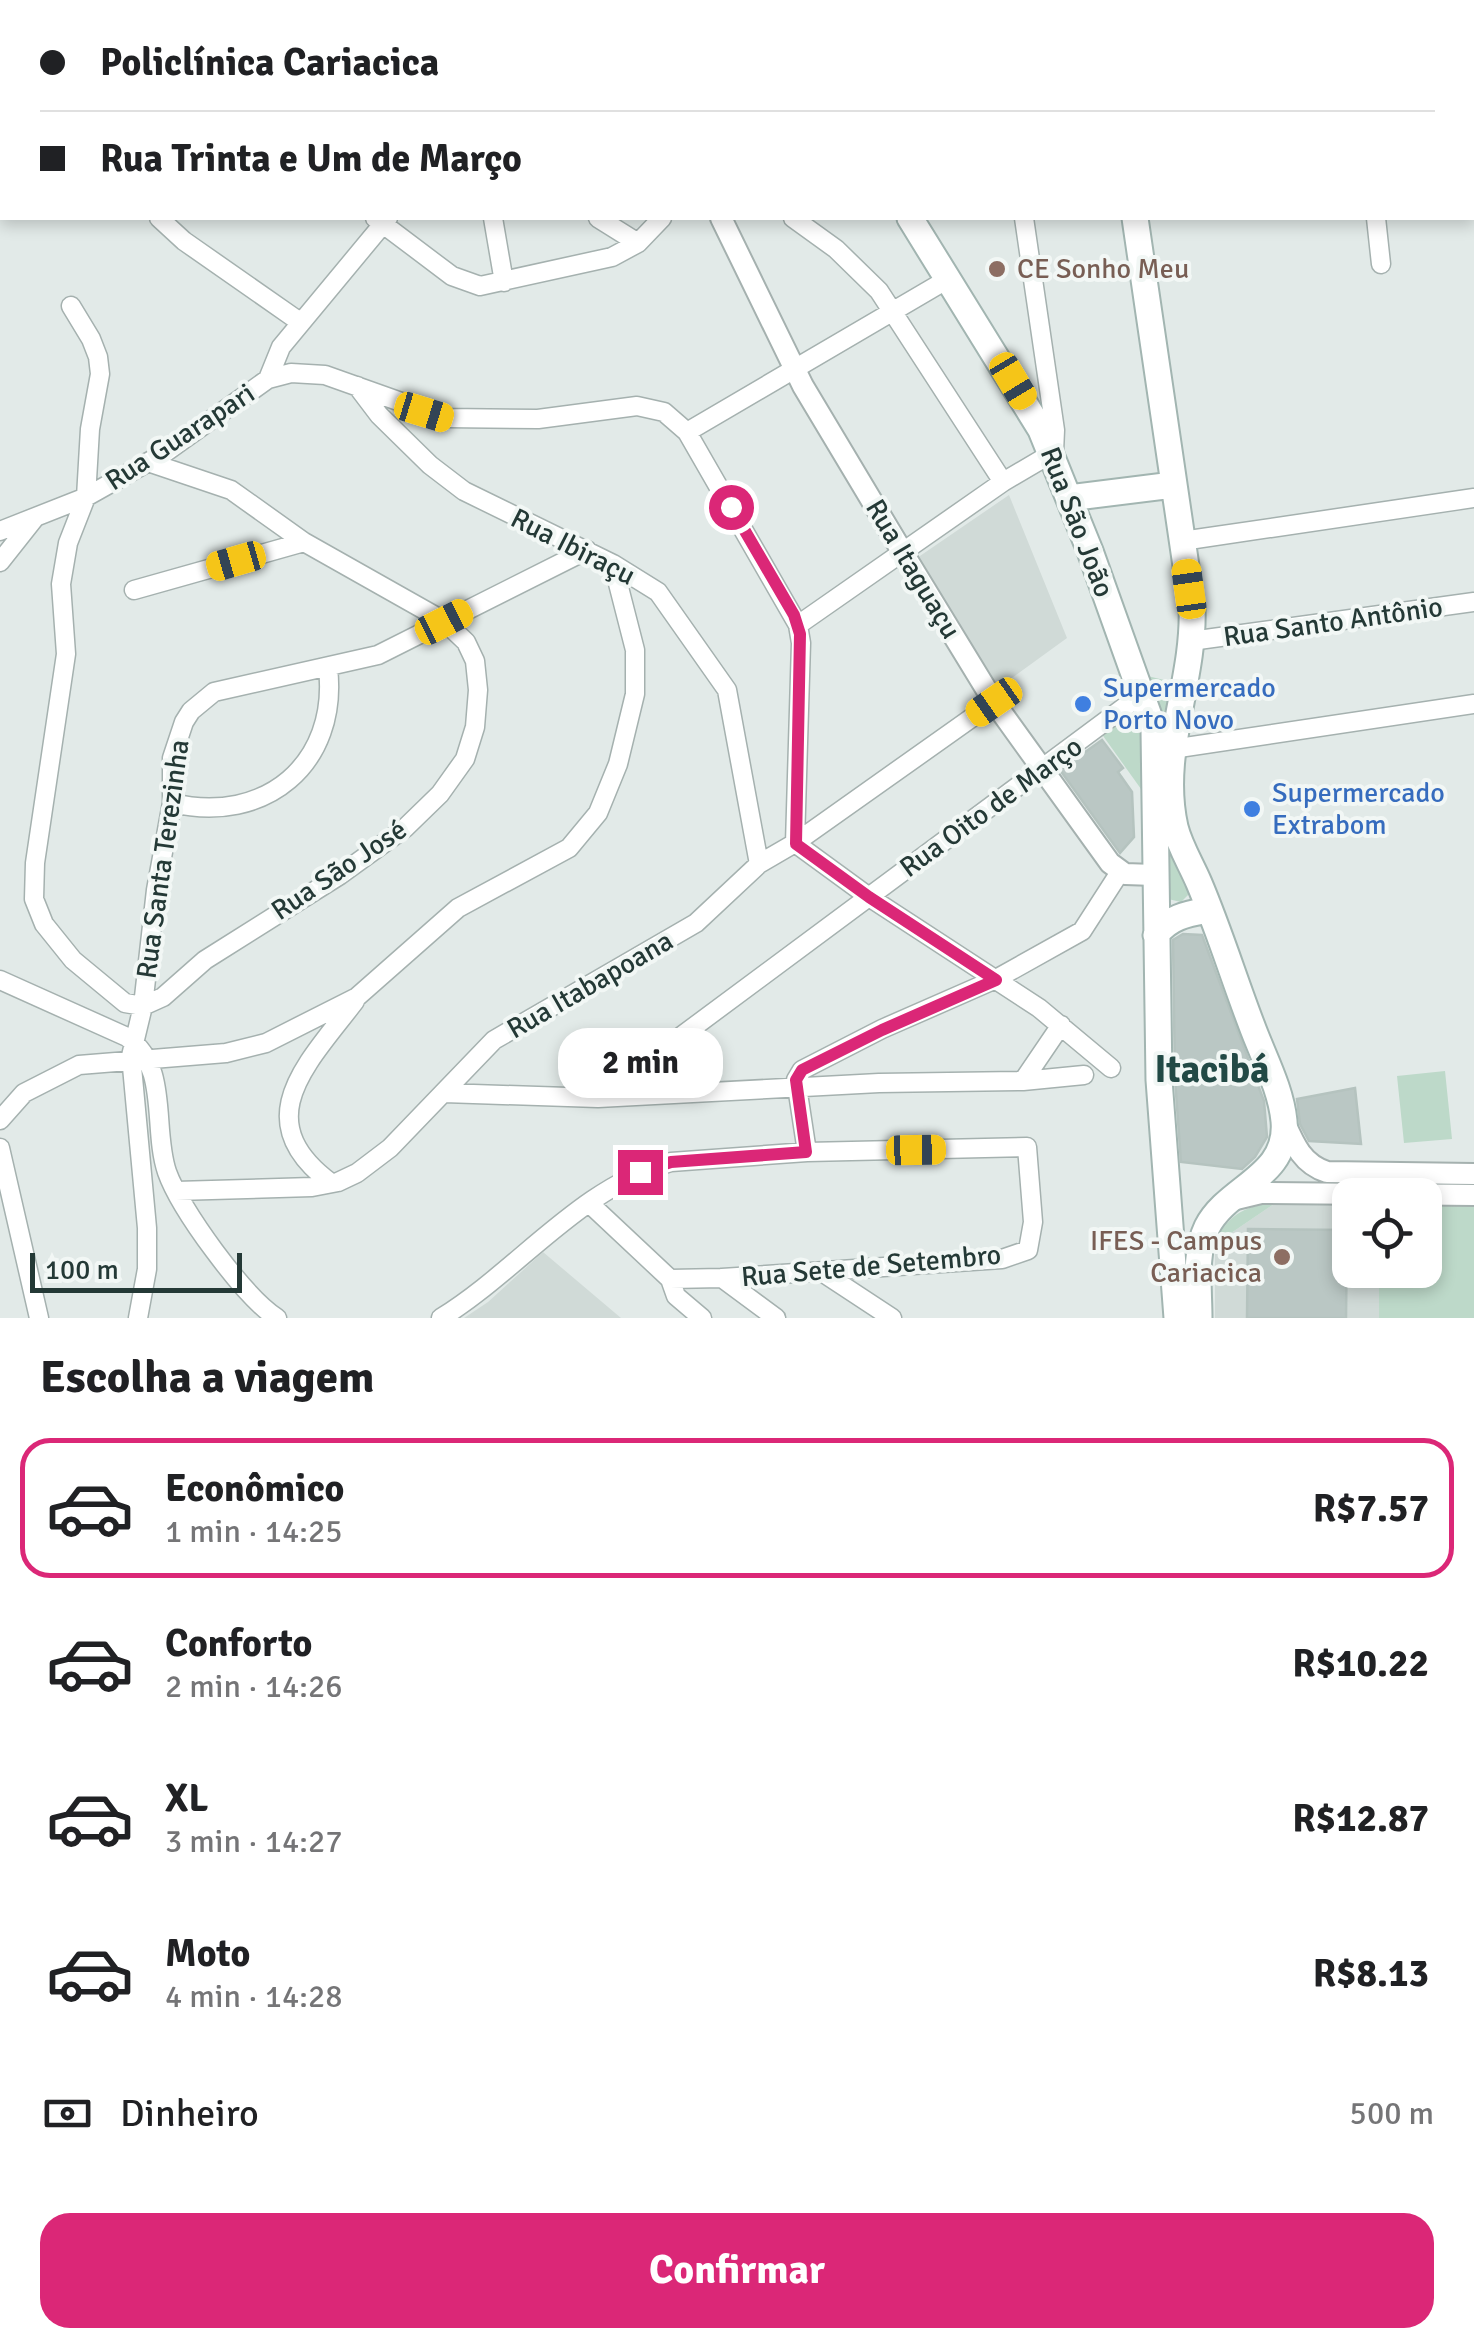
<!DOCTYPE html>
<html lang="pt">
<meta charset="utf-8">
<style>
body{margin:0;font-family:Signika,sans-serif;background:#f6f6f6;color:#202124;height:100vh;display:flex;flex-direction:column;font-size:38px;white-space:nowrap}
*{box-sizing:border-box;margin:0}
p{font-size:32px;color:#757577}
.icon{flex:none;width:55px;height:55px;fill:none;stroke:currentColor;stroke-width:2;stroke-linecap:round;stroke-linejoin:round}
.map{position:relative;height:1318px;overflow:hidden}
.side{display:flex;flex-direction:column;background:#fff;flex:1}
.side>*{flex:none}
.hud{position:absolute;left:0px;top:0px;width:1475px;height:220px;box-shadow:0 5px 15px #0003;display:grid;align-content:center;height:220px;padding:0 40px;background:#fff}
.fabs{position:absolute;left:1332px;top:1178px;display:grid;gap:20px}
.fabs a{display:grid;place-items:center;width:110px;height:110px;border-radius:20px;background:#fff;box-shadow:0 5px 15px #0003;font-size:50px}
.scale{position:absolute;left:30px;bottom:25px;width:212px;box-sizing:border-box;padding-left:10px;border:5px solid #243936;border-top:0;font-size:28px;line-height:35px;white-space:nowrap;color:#243936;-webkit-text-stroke:8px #f2f7f5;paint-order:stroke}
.end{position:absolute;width:45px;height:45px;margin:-22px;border:12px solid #db2777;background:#fff;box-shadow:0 0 0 5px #fff}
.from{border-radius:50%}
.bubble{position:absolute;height:70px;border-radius:30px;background:#fff;box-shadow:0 5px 15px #0003;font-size:32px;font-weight:700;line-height:70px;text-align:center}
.car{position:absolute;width:30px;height:60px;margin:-30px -15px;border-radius:12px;box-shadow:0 0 8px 2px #0007;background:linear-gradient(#f5c518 24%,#345 0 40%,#f5c518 0 76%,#345 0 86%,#f5c518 0)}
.hud b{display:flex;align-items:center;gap:35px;height:95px;font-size:38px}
.hud b+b{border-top:2px solid #e0e0e0}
.hud i{width:25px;height:25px;background:#202124}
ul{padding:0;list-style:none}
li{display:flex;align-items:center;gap:30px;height:140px;margin:0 20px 15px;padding:0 20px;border:5px solid transparent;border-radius:30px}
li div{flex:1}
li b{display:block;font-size:38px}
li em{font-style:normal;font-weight:700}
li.selected{border-color:#db2777}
li>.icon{width:90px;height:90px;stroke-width:1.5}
h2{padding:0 40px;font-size:45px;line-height:120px}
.pay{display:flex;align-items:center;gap:25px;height:110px;padding:0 40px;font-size:38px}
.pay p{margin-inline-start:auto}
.button{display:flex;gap:20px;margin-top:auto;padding:20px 40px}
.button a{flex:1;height:115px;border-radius:30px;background:#db2777;color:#fff;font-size:40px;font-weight:700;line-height:115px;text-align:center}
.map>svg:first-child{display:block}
</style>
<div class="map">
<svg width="1474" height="1318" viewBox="0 0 1474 1318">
<rect width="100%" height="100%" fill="#e2eae8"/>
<!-- built -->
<path fill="#d0dad7" d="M1009,495L1067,638L998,688L917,558Z
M1274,1204L1350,1205V1270H1425V1205H1474V1318H1215V1244Z
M543,1252L621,1318H464L488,1302Z"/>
<!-- green -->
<path fill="#bdd9c9" d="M1143,675L1177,683L1164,761L1191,892L1181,902L1168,899Z
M1134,709L1146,718L1141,789L1101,733Z
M1445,1071L1452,1139L1404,1143L1397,1076Z
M1274,1204L1215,1244C1225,1217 1246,1204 1274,1204Z
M1425,1205H1474V1318H1379V1270H1425Z"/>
<!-- building -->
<path fill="#bac7c4" stroke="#b5c3bf" stroke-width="2.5" d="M1102,740L1123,768L1118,772L1132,792L1134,837L1120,853L1060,770Z
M1183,934L1202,935L1264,1101L1267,1137L1255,1157L1242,1169L1181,1162L1175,1079L1173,940Z
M1355,1088L1361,1144L1309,1141L1300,1124L1297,1099Z
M1248,1229L1347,1230L1346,1318H1247Z"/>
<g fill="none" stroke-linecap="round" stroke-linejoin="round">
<!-- minor casing -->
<g stroke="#a5b1af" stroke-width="21">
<path id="minor" d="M205,0L209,2
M331,0L334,2
M889,0V2
M992,0L993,2
M39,2L40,0
M280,2L283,0
M780,2L782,0
M159,218L184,241L300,322
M375,218L452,276L480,286L612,257L638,243L662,218
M493,218L504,282
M598,218L638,243
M793,218L836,249L879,291L1003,482
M1376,218L1381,264
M71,306L91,339L98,357L100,374L90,429L86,497L68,543L61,584L66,654L35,863L34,899L44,924L73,960L125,1003L143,1006L163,997L205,960L340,875L405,828L440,794L465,759L475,727L478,690L475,661L466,642L444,621L304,542L231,490L148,462
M268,379L281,347L388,218
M357,386L379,415L430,465L464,491L613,564L658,592L727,690L759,864
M687,432L948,279
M0,531L86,497L166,452L268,379L291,373L325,375L446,418L538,419L637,406L664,412L687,432L798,625L801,643L795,843L869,897L1039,1008L1111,1068
M1182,541L1474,498
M0,562L34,519
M134,590L304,542
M798,625L1003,482L1054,452L1055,430L1024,218
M1191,641L1474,602
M1172,749L1474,704
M172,803C265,825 339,764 328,668
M0,980L127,1037C170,1067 152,1128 167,1172C180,1209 244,1297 277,1318
M1023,1081L1061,1025
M444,1093L598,1098L879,1083L1023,1081L1084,1075
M598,1098L1142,694
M0,1120L24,1093L79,1065L226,1053L266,1043L357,997L458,908L569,848L598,813L618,764L635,694V650L613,564
M0,1148L39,1318
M807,1152L796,1080L802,1070L882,1029L996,979L1082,931L1120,872
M331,1183C246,1120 308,1063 355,1001
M176,1191L312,1187L338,1182L357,1173L390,1148L494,1040L696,923L759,864L795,843L994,702
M589,1203L670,1279L676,1296L702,1318
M822,1272L892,1318
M722,1278L776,1318
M138,1318L147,1269V1228L131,1056L143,1006L156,890L172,803V758L184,722L191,711L214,692L378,655L587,550
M441,1318C519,1270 579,1188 671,1162L807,1152L1027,1147L1033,1222L1028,1250L1002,1259L722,1278L670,1279"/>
</g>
<!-- tertiary casing -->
<g stroke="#a5b1af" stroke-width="24">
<path id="tertiary" d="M721,218L803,386L903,553L994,702L1110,863L1125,874L1154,875
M1284,1121C1294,1144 1302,1164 1327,1172L1474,1174
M1232,1200L1261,1193L1474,1195"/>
</g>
<!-- secondary casing -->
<g stroke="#a2b5b1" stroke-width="29">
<path id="secondary" d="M581,0L585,2
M1103,0V2
M910,218L1041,430L1090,551L1154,730L1159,1080L1177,1318
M1135,218L1192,607C1195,682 1158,752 1175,827C1180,847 1191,864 1199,883C1219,930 1234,979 1252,1026C1263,1056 1281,1089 1284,1121C1289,1177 1228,1186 1207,1227C1194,1254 1199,1289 1199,1318
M1069,498L1173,485
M1156,935C1169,917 1187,914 1208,910"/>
</g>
<!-- minor -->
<use href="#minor" stroke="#fff" stroke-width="18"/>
<!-- tertiary -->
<use href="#tertiary" stroke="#fff" stroke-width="20"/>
<!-- secondary -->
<use href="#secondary" stroke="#fff" stroke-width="25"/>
</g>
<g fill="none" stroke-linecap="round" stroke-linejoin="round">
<!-- route -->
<path stroke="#db2777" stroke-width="12" d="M640,1172L671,1162L806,1152L796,1080L802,1070L882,1030L996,980L869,897L796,844L800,634L794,615L731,507"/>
</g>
<!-- markers -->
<g fill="#8d6e63" stroke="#f2f7f5" stroke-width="4">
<circle cx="997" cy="269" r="10"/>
<circle cx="1282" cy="1257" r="10"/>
</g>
<g fill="#3f7fe0" stroke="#f2f7f5" stroke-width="4">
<circle cx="1083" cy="704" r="10"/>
<circle cx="1252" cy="809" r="10"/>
</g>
<g text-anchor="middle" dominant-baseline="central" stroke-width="8" stroke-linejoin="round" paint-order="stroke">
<!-- education labels -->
<g font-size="28" fill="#785e54" stroke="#f2f7f5" text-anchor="start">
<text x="1017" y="269">CE Sonho Meu</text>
<text x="1262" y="1241" text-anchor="end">IFES - Campus<tspan x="1262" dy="32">Cariacica</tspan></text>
</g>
<!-- street labels -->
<g font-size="28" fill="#243936" stroke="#f2f7f5">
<text transform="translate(180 437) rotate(-33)">Rua Guarapari</text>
<text transform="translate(1077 522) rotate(69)">Rua São João</text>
<text transform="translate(573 547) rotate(27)">Rua Ibiraçu</text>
<text transform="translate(913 569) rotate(59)">Rua Itaguaçu</text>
<text transform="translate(1333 622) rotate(-8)">Rua Santo Antônio</text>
<text transform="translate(991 807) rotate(-36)">Rua Oito de Março</text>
<text transform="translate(163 859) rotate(-82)">Rua Santa Terezinha</text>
<text transform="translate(339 870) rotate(-34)">Rua São José</text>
<text transform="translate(590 985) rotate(-30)">Rua Itabapoana</text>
<text transform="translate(871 1266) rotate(-5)">Rua Sete de Setembro</text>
</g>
<!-- shop labels -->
<g font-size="28" fill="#366cbe" stroke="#f2f7f5" text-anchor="start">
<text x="1103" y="688">Supermercado<tspan x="1103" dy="32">Porto Novo</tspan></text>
<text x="1272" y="793">Supermercado<tspan x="1272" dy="32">Extrabom</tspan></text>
</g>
<!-- district labels -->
<g font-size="38" font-weight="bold" fill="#224945" stroke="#f2f7f5">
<text x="1212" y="1069">Itacibá</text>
</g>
</g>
</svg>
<div class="fabs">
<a><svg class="icon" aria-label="locate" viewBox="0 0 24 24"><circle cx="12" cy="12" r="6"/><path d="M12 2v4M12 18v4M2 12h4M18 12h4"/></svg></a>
</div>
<div class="scale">100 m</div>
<i class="end from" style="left:731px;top:507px"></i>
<i class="end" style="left:640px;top:1172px"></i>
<div class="bubble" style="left:558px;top:1028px;width:165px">2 min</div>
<i class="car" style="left:1013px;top:381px;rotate:149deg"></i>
<i class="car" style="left:424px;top:412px;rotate:107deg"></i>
<i class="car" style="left:236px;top:561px;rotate:254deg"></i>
<i class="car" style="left:1189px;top:589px;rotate:352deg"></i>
<i class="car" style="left:444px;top:622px;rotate:63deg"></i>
<i class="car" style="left:994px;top:702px;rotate:235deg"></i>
<i class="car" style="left:916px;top:1150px;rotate:89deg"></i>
<div class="hud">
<b><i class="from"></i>Policlínica Cariacica</b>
<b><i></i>Rua Trinta e Um de Março</b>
</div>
</div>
<section class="side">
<h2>Escolha a viagem</h2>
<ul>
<li class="selected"><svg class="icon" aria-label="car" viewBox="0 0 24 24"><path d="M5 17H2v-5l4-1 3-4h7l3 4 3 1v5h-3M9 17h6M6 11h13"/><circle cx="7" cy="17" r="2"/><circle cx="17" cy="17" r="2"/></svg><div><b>Econômico</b><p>1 min · 14:25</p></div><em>R$7.57</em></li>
<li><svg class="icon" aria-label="car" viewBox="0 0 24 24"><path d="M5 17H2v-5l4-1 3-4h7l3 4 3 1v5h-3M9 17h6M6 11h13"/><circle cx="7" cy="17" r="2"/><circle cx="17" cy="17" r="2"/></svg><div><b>Conforto</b><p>2 min · 14:26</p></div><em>R$10.22</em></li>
<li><svg class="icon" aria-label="car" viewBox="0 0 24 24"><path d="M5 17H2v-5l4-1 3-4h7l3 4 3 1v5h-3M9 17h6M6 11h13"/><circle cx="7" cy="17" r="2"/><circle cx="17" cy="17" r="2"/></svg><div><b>XL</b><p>3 min · 14:27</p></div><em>R$12.87</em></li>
<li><svg class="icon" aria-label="car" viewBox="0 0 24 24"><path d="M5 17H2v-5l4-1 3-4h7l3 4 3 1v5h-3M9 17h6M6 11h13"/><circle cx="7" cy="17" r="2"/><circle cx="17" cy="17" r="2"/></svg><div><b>Moto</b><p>4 min · 14:28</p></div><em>R$8.13</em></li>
</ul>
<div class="pay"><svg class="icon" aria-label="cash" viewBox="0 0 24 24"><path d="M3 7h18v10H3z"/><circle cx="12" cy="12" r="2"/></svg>Dinheiro<p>500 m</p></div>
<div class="button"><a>Confirmar</a></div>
</section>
